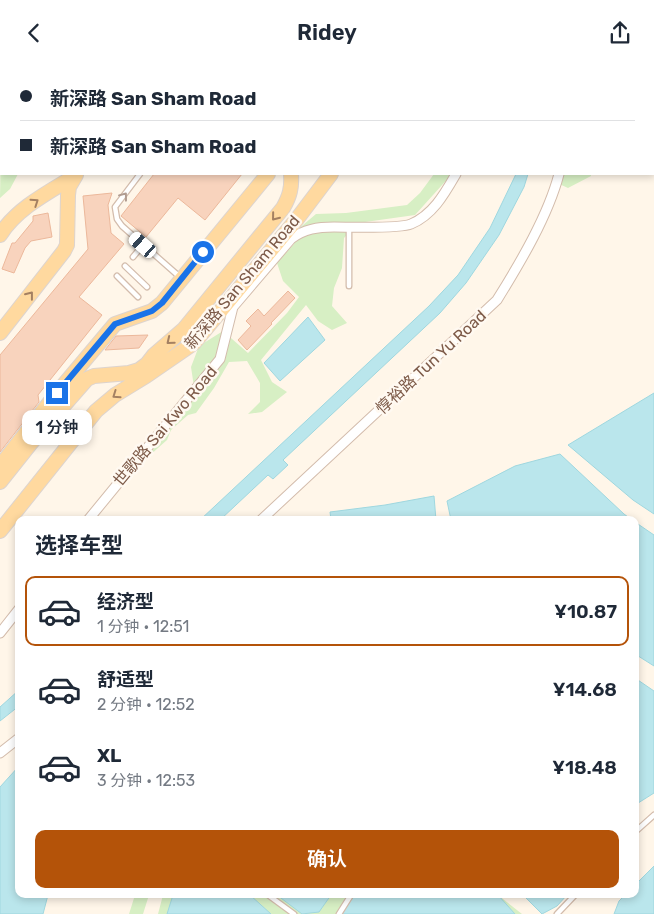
<!DOCTYPE html>
<html lang="zh">
<meta charset="utf-8">
<style>
body{margin:0;font-family:Rubik,"Noto Sans SC",sans-serif;background:#f2f2f3;color:#1f2937;height:100vh;display:flex;flex-direction:column;font-size:19px;white-space:nowrap}
*{box-sizing:border-box;margin:0}
p{font-size:16px;color:#747a83}
.icon{flex:none;width:28px;height:28px;fill:none;stroke:currentColor;stroke-width:2;stroke-linecap:round;stroke-linejoin:round}
.map{position:relative;flex:1;overflow:hidden}
.panel{position:absolute;left:15px;top:451px;width:624px;height:382px;display:flex;flex-direction:column;background:#fff;border-radius:10px;box-shadow:0 2px 8px #0003}
.panel>*{flex:none}
.guide{position:absolute;left:0px;top:0px;width:655px;height:110px;box-shadow:0 2px 8px #0003;display:grid;align-content:center;height:110px;padding:0 20px;background:#fff}
.end{position:absolute;width:22px;height:22px;margin:-11px;border:6px solid #1a73e8;background:#fff;box-shadow:0 0 0 2px #fff}
.from{border-radius:50%}
.bubble{position:absolute;height:35px;border-radius:10px;background:#fff;box-shadow:0 2px 8px #0003;font-size:16px;font-weight:600;line-height:35px;text-align:center}
.car{position:absolute;width:15px;height:30px;margin:-15px -8px;border-radius:6px;box-shadow:0 0 4px 1px #0007;background:linear-gradient(#fff 24%,#345 0 40%,#fff 0 76%,#345 0 86%,#fff 0)}
.guide b{display:flex;align-items:center;gap:18px;height:48px;font-size:19px}
.guide b+b{border-top:1px solid #e0e1e3}
.guide i{width:12px;height:12px;background:#1f2937}
ul{padding:0;list-style:none}
li{display:flex;align-items:center;gap:15px;height:70px;margin:0 10px 8px;padding:0 10px;border:2px solid transparent;border-radius:10px}
li div{flex:1}
li b{display:block;font-size:19px}
li em{font-style:normal;font-weight:600}
li.on{border-color:#b45309}
li>.icon{width:45px;height:45px;stroke-width:1.5}
h2{padding:0 20px;font-size:22px;line-height:60px}
.button{display:flex;gap:10px;margin-top:auto;padding:10px 20px}
.button a{flex:1;height:58px;border-radius:10px;background:#b45309;color:#fff;font-size:20px;font-weight:600;line-height:58px;text-align:center}
header{display:flex;justify-content:space-between;align-items:center;height:65px;padding:0 20px;background:#fff;font-size:22px;font-weight:600}
.map>svg:first-child{display:block}
</style>
<header><svg class="icon" aria-label="back" viewBox="0 0 24 24"><path d="M15 5l-7 7 7 7"/></svg>Ridey<svg class="icon" aria-label="share" viewBox="0 0 24 24"><path d="M12 15V3M7 8l5-5 5 5M5 13v7h14v-7"/></svg></header>
<div class="map">
<svg width="654" height="849" viewBox="0 0 654 849">
<rect width="100%" height="100%" fill="#fff6e9"/>
<!-- green -->
<path fill="#d7efc4" d="M1,72V109H18L10,124L0,133Z
M434,109H452L415,150L358,158L344,173L342,203L334,223L332,241L347,258L332,265L318,256L306,240L261,295L272,317L287,327L262,347L248,349L260,337V318L247,296L229,297L214,323L196,348L188,350L171,365L167,375L149,391L141,387L194,322L191,302L199,281L223,266L248,288L287,248L299,232L283,216L277,198L294,179L297,165L316,149L346,148L407,140L420,128Z
M557,109H591V111L568,123L557,118Z
M135,830H149L143,849H129Z
M163,830H498L522,849H158Z"/>
<!-- water -->
<path fill="#bae6ec" stroke="#9fd7df" d="M516,109H528L524,122L499,170L466,218L440,248L283,395L288,400L273,414L268,410L220,455H200L429,241L458,210L490,163Z
M308,252L325,275L280,316L264,298Z
M654,328V449L633,435L568,380Z
M560,389L624,449L632,455H451L447,436L515,401Z
M434,431L436,455H331L330,447L385,440Z
M635,457L654,470V601L635,589Z
M635,613L654,626V728L635,740Z
M19,625V641L0,656V642Z
M19,701V830H48L43,849H0V722Z
M654,801V849H614L619,836L625,830H635V820Z
M173,830H250L271,849H167Z
M277,830H331L319,847L302,849Z
M356,830H498L515,849H336Z
M523,830H567L557,841L542,849Z"/>
<!-- building -->
<path fill="#f8d3bd" stroke="#ecb89b" d="M154,109H242L205,155L178,133L146,172L121,151Z
M112,128L108,140L111,168L124,179L79,232L102,250L38,330L39,337L0,387V290L88,184L83,131Z
M48,148L52,172L31,176L25,183L14,208L2,204L12,178H15L33,156V151Z
M288,226L295,233L271,258L272,259L247,285L238,275L251,261L246,256L258,244L264,251Z
M148,270L139,283L105,285L116,271Z"/>
<g fill="none" stroke-linecap="round" stroke-linejoin="round">
<!-- lane casing -->
<g stroke="#d3bcac" stroke-width="7">
<path id="lane" d="M279,0L280,1
M229,1L230,0
M140,109L115,142L117,154L122,161L181,213
M133,192L143,180
M125,201L147,222
M117,211L138,232
M349,221V162
M635,767L654,750
M268,830L294,849
M339,849L351,830
M557,849L575,830"/>
</g>
<!-- street casing -->
<g stroke="#d3bcac" stroke-width="11">
<path id="street" d="M488,0V1
M564,0V1
M88,455L220,294L233,242L291,174C304,164 318,162 334,162C350,162 399,164 411,159C433,150 445,128 456,109
M261,455L497,235C520,198 548,151 559,109
M0,568L19,544
M0,688L19,673"/>
</g>
<!-- primary casing -->
<g stroke="#ddd4cf" stroke-width="16">
<path id="primary" d="M207,1L208,0
M311,1L312,0
M411,1L412,0
M0,170C17,143 49,127 75,111
M0,268L64,186L67,180L68,130L69,122L76,110
M0,401L57,328L115,259L152,246L162,238L268,109
M0,417L31,378L87,314L94,311L129,308L139,305L147,299L154,290L184,264L283,143C290,131 292,122 291,109
M0,466L96,346L115,330L146,311L194,278L297,154L331,109"/>
</g>
<!-- lane -->
<use href="#lane" stroke="#fff" stroke-width="4.5"/>
<!-- street -->
<use href="#street" stroke="#fff" stroke-width="9"/>
<!-- primary -->
<use href="#primary" stroke="#ffd99f" stroke-width="14"/>
<!-- rail -->
<path stroke="#b8a4cc" stroke-width="2.5" stroke-dasharray="8 5" stroke-linecap="butt" d="M102,1L104,0
M114,1L116,0
M0,64L1,63"/>
</g>
<!-- one-way arrows -->
<defs><path id="oneway-chevron" d="M-2-3.5L2.5 0L-2 3.5" fill="none" stroke-width="1.6" stroke-linecap="round" stroke-linejoin="round" transform="scale(1.25)"/></defs>
<use stroke="#b19c91" href="#oneway-chevron" transform="translate(124 131) rotate(-53)"/>
<g stroke="#a48062">
<use href="#oneway-chevron" transform="translate(35 137) rotate(-34)"/>
<use href="#oneway-chevron" transform="translate(275 152) rotate(129)"/>
<use href="#oneway-chevron" transform="translate(30 230) rotate(-52)"/>
<use href="#oneway-chevron" transform="translate(170 276) rotate(141)"/>
<use href="#oneway-chevron" transform="translate(116 330) rotate(145)"/>
</g>
<g fill="none" stroke-linecap="round" stroke-linejoin="round">
<!-- route -->
<path stroke="#1a73e8" stroke-width="6" d="M57,328L115,259L152,246L162,238L203,187"/>
</g>
<g text-anchor="middle" dominant-baseline="central" stroke-width="5" stroke-linejoin="round" paint-order="stroke">
<!-- street labels -->
<g font-size="16" fill="#7d5a48" stroke="#fff9f1">
<text transform="translate(242 217) rotate(-50)">新深路 San Sham Road</text>
<text transform="translate(431 297) rotate(-43)">惇裕路 Tun Yu Road</text>
<text transform="translate(165 361) rotate(-50)">世歌路 Sai Kwo Road</text>
</g>
</g>
</svg>
<i class="end from" style="left:203px;top:187px"></i>
<i class="end" style="left:57px;top:328px"></i>
<div class="bubble" style="left:22px;top:345px;width:70px">1 分钟</div>
<i class="car" style="left:143px;top:180px;rotate:311deg"></i>
<div class="guide">
<b><i class="from"></i>新深路 San Sham Road</b>
<b><i></i>新深路 San Sham Road</b>
</div>
<section class="panel">
<h2>选择车型</h2>
<ul>
<li class="on"><svg class="icon" aria-label="car" viewBox="0 0 24 24"><path d="M5 17H2v-5l4-1 3-4h7l3 4 3 1v5h-3M9 17h6M6 11h13"/><circle cx="7" cy="17" r="2"/><circle cx="17" cy="17" r="2"/></svg><div><b>经济型</b><p>1 分钟 · 12:51</p></div><em>¥10.87</em></li>
<li><svg class="icon" aria-label="car" viewBox="0 0 24 24"><path d="M5 17H2v-5l4-1 3-4h7l3 4 3 1v5h-3M9 17h6M6 11h13"/><circle cx="7" cy="17" r="2"/><circle cx="17" cy="17" r="2"/></svg><div><b>舒适型</b><p>2 分钟 · 12:52</p></div><em>¥14.68</em></li>
<li><svg class="icon" aria-label="car" viewBox="0 0 24 24"><path d="M5 17H2v-5l4-1 3-4h7l3 4 3 1v5h-3M9 17h6M6 11h13"/><circle cx="7" cy="17" r="2"/><circle cx="17" cy="17" r="2"/></svg><div><b>XL</b><p>3 分钟 · 12:53</p></div><em>¥18.48</em></li>
</ul>
<div class="button"><a>确认</a></div>
</section>
</div>
